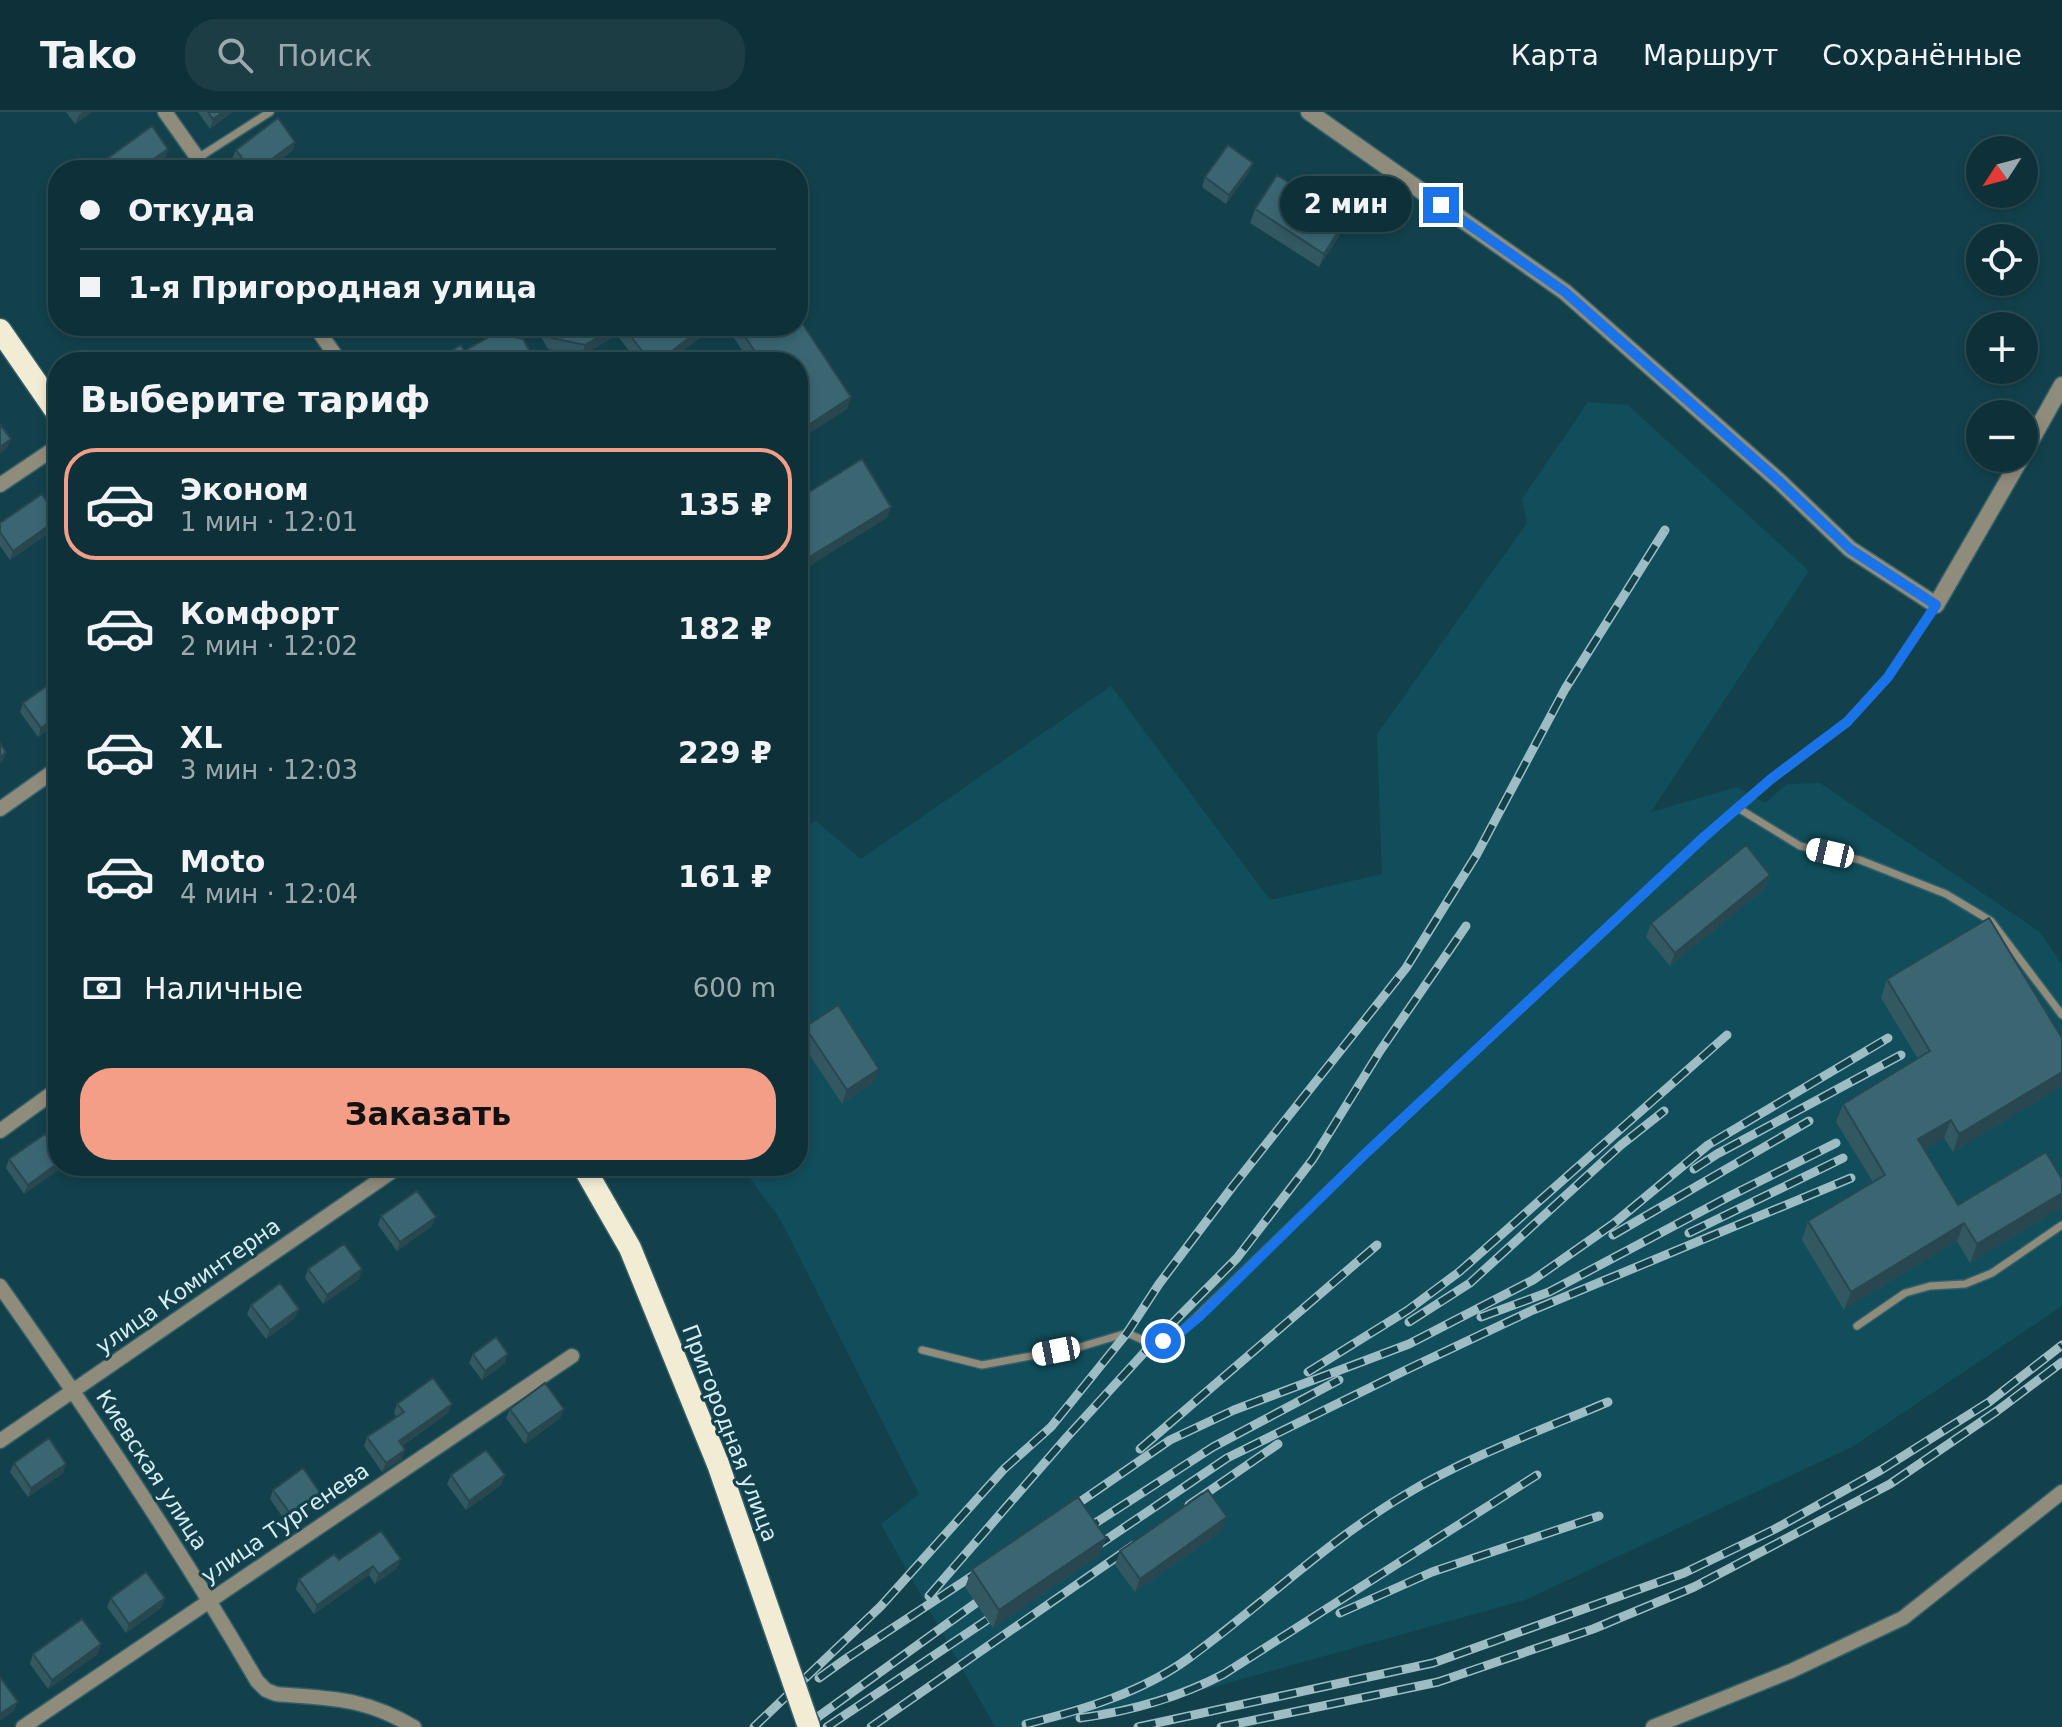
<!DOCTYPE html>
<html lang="ru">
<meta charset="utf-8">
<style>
body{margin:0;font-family:"DejaVu Sans",sans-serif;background:#1c3d44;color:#f1f3f6;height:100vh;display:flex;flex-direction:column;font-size:30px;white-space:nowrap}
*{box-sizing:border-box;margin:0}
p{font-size:26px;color:#9ba9ae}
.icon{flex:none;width:44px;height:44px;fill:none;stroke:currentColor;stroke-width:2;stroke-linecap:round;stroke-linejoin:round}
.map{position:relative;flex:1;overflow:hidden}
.side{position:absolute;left:48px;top:240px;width:760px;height:824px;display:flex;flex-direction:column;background:#0e3139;border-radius:32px;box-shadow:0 4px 12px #0003,0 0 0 2px #2e4c53}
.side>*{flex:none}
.top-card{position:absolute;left:48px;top:48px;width:760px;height:176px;border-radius:32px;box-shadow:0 4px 12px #0003,0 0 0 2px #2e4c53;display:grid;align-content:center;height:176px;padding:0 32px;background:#0e3139}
.needle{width:52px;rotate:234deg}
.fabs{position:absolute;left:1966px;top:24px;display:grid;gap:16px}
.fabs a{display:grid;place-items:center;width:72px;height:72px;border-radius:50%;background:#0e3139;box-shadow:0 4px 12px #0003,0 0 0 2px #2e4c53;font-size:40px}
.end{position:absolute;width:36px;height:36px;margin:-18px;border:10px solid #1a73e8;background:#fff;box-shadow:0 0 0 4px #fff}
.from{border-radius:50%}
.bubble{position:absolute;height:56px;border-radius:28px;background:#0e3139;box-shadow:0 4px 12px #0003,0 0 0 2px #2e4c53;font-size:26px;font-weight:600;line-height:56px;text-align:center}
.car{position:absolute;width:24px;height:48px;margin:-24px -12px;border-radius:10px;box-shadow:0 0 6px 2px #0007;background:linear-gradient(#fff 24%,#345 0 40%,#fff 0 76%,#345 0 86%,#fff 0)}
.top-card b{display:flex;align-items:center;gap:28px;height:76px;font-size:30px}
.top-card b+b{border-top:2px solid #2e4c53}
.top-card i{width:20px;height:20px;background:#f1f3f6}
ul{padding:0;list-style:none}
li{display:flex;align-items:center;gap:24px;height:112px;margin:0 16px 12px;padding:0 16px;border:4px solid transparent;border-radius:32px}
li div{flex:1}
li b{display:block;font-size:30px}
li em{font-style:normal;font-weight:600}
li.active{border-color:#f49e87}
li>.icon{width:72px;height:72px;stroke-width:1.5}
h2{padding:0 32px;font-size:36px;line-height:96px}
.pay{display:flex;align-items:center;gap:20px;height:88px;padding:0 32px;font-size:30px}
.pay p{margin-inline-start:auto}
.primary-button{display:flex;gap:16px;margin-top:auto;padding:16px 32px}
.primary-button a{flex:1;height:92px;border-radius:32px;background:#f49e87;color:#111;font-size:32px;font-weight:600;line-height:92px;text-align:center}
header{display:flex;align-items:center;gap:48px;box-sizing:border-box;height:112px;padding:0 40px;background:#0e3139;border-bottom:2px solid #2e4c53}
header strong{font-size:38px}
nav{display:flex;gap:44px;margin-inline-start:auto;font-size:28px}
.search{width:560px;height:72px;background:#1c3d44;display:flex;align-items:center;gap:20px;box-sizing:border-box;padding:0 28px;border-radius:32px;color:#9ba9ae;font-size:30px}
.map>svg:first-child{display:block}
</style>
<header>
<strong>Tako</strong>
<div class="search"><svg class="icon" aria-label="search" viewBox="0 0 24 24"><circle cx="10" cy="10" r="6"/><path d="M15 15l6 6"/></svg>Поиск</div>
<nav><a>Карта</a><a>Маршрут</a><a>Сохранённые</a></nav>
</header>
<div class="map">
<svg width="2062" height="1615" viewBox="0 0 2062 1615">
<rect width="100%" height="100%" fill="#12414c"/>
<!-- built -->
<path fill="#114e5b" d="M1588,290L1628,293L1809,459L1651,700L1737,675L1765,691L1787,672L1820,671L2040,820L2062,853V1194L1852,1335L1525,1488L1207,1577L1030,1615H995L881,1412L919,1382L780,1107L741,1054H798V720L816,709L861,747L1111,574L1270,788L1382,762L1377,622L1527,411L1522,387Z"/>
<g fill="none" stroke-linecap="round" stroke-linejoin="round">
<!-- service casing -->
<g stroke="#35606a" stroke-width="10">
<path id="service" d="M198,46L270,0
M1738,696L1800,734L1860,748L1946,782L1991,809L2062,903
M1857,1214L1905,1181L1930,1174L1965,1172L1992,1161L2062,1113
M922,1238L982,1253L1080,1235L1127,1221L1152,1232L1182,1219L1366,1041L1704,725L1771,667L1847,610L1888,565L1936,493"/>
</g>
<!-- minor casing -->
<g stroke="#35606a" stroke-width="17">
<path id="minor" d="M165,0L206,58
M315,214L340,250
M0,373L58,334
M0,697L58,656
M0,1019L58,977
M0,1174C91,1303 178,1433 257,1569L266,1578L276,1582C332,1587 363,1585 414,1615
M0,1329L400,1054
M23,1615L572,1244
M1653,1615L1791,1559L1903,1506L2062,1380"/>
</g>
<!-- tertiary casing -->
<g stroke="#35606a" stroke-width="19">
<path id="tertiary" d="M1309,0L1565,180L1779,369L1850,437L1936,493L2021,346
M2024,341L2062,273"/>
</g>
<!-- trunk casing -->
<g stroke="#35606a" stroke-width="25">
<path id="trunk" d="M0,218L58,302
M583,1054L630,1136L718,1352"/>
</g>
<!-- service -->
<use href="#service" stroke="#8f8c7c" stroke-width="7"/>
<!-- minor -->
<use href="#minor" stroke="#8f8c7c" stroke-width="14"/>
<!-- tertiary -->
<use href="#tertiary" stroke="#8f8c7c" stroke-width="16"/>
<!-- trunk -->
<use href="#trunk" stroke="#f2ecd4" stroke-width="22"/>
<!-- rail casing -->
<g stroke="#9ebcc4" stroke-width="9">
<path id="rail" d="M1694,1057L1717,1042L1901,943
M1689,1121L1843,1046
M1613,1123L1809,1009
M1481,1205L1549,1180L1730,1084L1836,1031
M1409,1210L1470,1171L1621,1033L1664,999
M1308,1260L1408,1198L1459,1160L1727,923
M1140,1337L1377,1133
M1189,1393L1278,1332
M1061,1403L1170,1328L1234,1298L1409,1232L1533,1168L1613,1112L1708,1033L1888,926
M1083,1419L1213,1335L1339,1268
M1094,1436L1227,1346L1406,1258L1533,1198L1851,1066
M929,1484L1067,1325L1152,1232L1237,1146L1313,1047L1380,939L1466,814
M1340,1501L1432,1460L1599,1404
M819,1566L847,1546L986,1455
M1080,1606C1132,1599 1178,1586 1224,1562L1537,1363
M1026,1612C1082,1598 1141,1581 1189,1546C1261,1494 1326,1430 1403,1384C1467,1345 1539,1319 1608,1290
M754,1615L881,1494L1004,1357L1051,1315L1127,1221L1159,1172L1233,1074L1406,856L1477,742L1565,577L1665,418
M804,1615L976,1491
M827,1615L987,1508
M871,1615L1134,1433
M1138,1615L1433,1551L1684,1461L1775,1417L1881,1358L1989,1290L2062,1233
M1221,1615L1438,1570L1593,1517L1694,1475L1890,1372L1997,1299L2062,1250"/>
</g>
<!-- rail -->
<use href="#rail" stroke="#12414c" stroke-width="6" stroke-dasharray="18" stroke-linecap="butt"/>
<!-- trunk-bridge casing -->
<g stroke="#35606a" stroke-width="25" stroke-linecap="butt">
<path id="trunk-bridge" d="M718,1352L809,1615"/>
</g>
<!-- trunk-bridge -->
<use href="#trunk-bridge" stroke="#f2ecd4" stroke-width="22"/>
</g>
<!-- wall -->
<path fill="#325862" d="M66,0H92L75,12Z
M198,0H232L210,17Z
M295,30L292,39L266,58H241L232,47L236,38Z
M168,37L165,46L148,58H107L104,55L108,46Z
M1253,51L1249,60L1226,92L1202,75L1205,65Z
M1255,97L1341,121L1319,155L1250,111Z
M535,214H716L668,250H632L636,248L617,223L581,244L548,237Z
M726,214H798L851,285L847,297L800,327L798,324V250H750Z
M58,406L56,416L10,448L0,434V411Z
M58,566V611L38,625L20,600L23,591Z
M1765,777L1670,854L1646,825L1651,811Z
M1887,867L2062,926V974L1953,1040L1944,1026L1924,1038L1958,1093L2062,1095L1970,1151L1957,1129L1844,1198L1802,1128L1808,1109L1873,1070L1836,1010L1843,992L1918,947L1881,886Z
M805,915L874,970L842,992L800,928Z
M9,1047L58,1054H61L60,1057L24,1082L6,1056Z
M381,1104L432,1114L397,1139L378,1113Z
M308,1157L359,1167L323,1192L305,1166Z
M251,1193L295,1206L266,1227L247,1202Z
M473,1242L505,1251L482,1268L469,1251Z
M397,1292L448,1301L402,1334V1347L382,1360L364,1334L367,1325L397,1305L394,1301Z
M510,1297H564L560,1306L525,1332L506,1306Z
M14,1351L63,1361L28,1385L10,1360Z
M451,1363L501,1373L466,1398L447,1372Z
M273,1378L318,1391L288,1413L270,1387Z
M1222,1419L1135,1480L1115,1453L1120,1439Z
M1106,1426L1099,1444L993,1516L965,1475L972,1457Z
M339,1448L397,1456L375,1472L369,1463L314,1502L296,1477L299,1467Z
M111,1486H165L161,1496L126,1521L107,1495Z
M33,1542H98L48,1577L30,1552Z"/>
<!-- shaded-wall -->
<path fill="#294750" d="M82,0H92L75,12L79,3Z
M223,0H232L210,17L213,7Z
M295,30L292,39L266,58H257Z
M168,37L165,46L148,58H138Z
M1253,51L1249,60L1226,92L1229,83Z
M1346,107L1341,121L1319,155L1324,142Z
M617,214H620L617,223L581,244L585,233Z
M705,214H716L668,250H657Z
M851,285L847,297L800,327L804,316Z
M11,327L7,336L0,342V335Z
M891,395L887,406L798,461V452Z
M58,407L56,416L10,448L13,439Z
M58,604V611L38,625L41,616Z
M6,640L3,649L0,651V645Z
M1770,763L1765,777L1670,854L1675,841Z
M879,957L874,970L842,992L847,978Z
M2062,960V974L1953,1040L1959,1022Z
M1951,1008L1944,1026L1912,1046L1918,1027Z
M58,1051V1054H61L60,1057L24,1082L28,1073Z
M2062,1081V1095L1970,1151L1977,1132Z
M436,1105L432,1114L397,1139L400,1130Z
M1964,1111L1957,1129L1844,1198L1851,1180Z
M362,1157L359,1167L323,1192L327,1183Z
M299,1197L295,1206L266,1227L270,1218Z
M508,1242L505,1251L482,1268L485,1259Z
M452,1292L448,1301L396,1338L399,1329Z
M564,1297L560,1306L525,1332L528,1322Z
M405,1338L402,1347L382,1360L386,1351Z
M66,1352L63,1361L28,1385L31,1376Z
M505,1363L501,1373L466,1398L469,1389Z
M321,1382L318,1391L288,1413L292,1404Z
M1227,1405L1222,1419L1135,1480L1140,1467Z
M1106,1426L1099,1444L993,1516L999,1498Z
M401,1447L397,1456L375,1472L379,1462Z
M373,1454L369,1463L314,1502L317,1493Z
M165,1486L161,1496L126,1521L129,1512Z
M101,1532L98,1542L48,1577L52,1568Z
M18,1590L14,1599L0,1609V1602Z"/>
<!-- building -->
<path fill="#3a6672" stroke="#294750" stroke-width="2" d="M208,0H223L213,7Z
M278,6L295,30L257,58H251L236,38Z
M152,14L168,37L138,58H117L108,46Z
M1228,33L1253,51L1229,83L1205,65Z
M1277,63L1346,107L1324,142L1255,97Z
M798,205L851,285L804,316L798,306V250H762L738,214H798Z
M546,214H617L585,233L552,226Z
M623,214H705L657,250H632L645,243Z
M496,221L523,227L536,250H431L461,233L464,239Z
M0,312L11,327L0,335Z
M862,347L891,395L798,452V387Z
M42,382L58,407L13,439L0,420V411Z
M58,566V604L41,616L23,591Z
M0,631L6,640L0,645Z
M1746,733L1770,763L1675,841L1651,811Z
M1989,806L2062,926V960L1959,1022L1951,1008L1918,1027L1958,1093L2046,1040L2062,1067V1081L1977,1132L1964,1111L1851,1180L1808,1109L1885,1063L1843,992L1930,939L1887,867Z
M838,893L879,957L847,978L805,915Z
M45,1022L58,1040V1051L28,1073L9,1047Z
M417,1079L436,1105L400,1130L381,1104Z
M344,1132L362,1157L327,1183L308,1157Z
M280,1171L299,1197L270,1218L251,1193Z
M496,1225L508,1242L485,1259L473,1242Z
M433,1266L452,1292L399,1329L405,1338L386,1351L367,1325L404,1300L397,1292Z
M545,1271L564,1297L528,1322L510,1297Z
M49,1326L66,1352L31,1376L14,1351Z
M486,1338L505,1363L469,1389L451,1363Z
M303,1356L321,1382L292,1404L273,1378Z
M1208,1378L1227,1405L1140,1467L1120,1439Z
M1078,1385L1106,1426L999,1498L972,1457Z
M381,1419L401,1447L379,1462L373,1454L317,1493L299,1467L334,1442L339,1448Z
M146,1460L165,1486L129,1512L111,1486Z
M82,1507L101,1532L52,1568L33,1542Z
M0,1565L18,1590L0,1602Z"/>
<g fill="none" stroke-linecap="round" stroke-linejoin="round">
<!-- route -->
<path stroke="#1a73e8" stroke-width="10" d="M1163,1229L1182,1219L1199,1205L1366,1041L1704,725L1771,667L1847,610L1888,565L1936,493L1850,437L1779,369L1565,180L1441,93"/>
</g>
<g text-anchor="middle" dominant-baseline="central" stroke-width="6" stroke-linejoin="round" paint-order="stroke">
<!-- street labels -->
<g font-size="22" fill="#d5ecf3" stroke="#12414c">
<text transform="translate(188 1174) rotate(-35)">улица Коминтерна</text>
<text transform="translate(730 1321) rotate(69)">Пригородная улица</text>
<text transform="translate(152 1358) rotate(57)">Киевская улица</text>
<text transform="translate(285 1411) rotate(-34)">улица Тургенева</text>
</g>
</g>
</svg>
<div class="fabs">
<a><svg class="needle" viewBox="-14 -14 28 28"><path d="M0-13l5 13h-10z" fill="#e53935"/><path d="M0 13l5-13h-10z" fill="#9ba9ae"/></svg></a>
<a><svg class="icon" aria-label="locate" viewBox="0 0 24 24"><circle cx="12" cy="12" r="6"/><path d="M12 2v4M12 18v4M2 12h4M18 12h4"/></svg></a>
<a>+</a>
<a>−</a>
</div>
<i class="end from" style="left:1163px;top:1229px"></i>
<i class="end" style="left:1441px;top:93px"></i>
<div class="bubble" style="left:1280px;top:64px;width:132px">2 мин</div>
<i class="car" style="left:1830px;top:741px;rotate:283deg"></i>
<i class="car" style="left:1056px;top:1239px;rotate:259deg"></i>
<div class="top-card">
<b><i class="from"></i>Откуда</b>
<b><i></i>1-я Пригородная улица</b>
</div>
<section class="side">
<h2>Выберите тариф</h2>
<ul>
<li class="active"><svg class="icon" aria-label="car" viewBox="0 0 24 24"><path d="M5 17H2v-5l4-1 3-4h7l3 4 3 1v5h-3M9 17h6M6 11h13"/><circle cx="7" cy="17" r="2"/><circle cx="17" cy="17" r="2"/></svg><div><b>Эконом</b><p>1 мин · 12:01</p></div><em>135 ₽</em></li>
<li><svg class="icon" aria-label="car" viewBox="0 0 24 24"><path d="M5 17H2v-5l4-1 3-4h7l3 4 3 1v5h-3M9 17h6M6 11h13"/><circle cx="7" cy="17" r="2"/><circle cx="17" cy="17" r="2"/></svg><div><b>Комфорт</b><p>2 мин · 12:02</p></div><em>182 ₽</em></li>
<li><svg class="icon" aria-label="car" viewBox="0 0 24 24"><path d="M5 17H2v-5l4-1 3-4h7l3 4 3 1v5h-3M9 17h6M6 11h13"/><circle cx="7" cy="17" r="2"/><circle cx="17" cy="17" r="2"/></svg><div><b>XL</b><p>3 мин · 12:03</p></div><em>229 ₽</em></li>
<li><svg class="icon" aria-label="car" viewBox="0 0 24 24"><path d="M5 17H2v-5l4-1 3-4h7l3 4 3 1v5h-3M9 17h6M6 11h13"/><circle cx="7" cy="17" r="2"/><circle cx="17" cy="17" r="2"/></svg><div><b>Moto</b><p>4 мин · 12:04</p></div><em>161 ₽</em></li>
</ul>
<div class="pay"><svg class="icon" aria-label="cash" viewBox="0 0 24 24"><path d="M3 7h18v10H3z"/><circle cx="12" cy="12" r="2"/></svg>Наличные<p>600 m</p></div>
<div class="primary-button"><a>Заказать</a></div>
</section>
</div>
